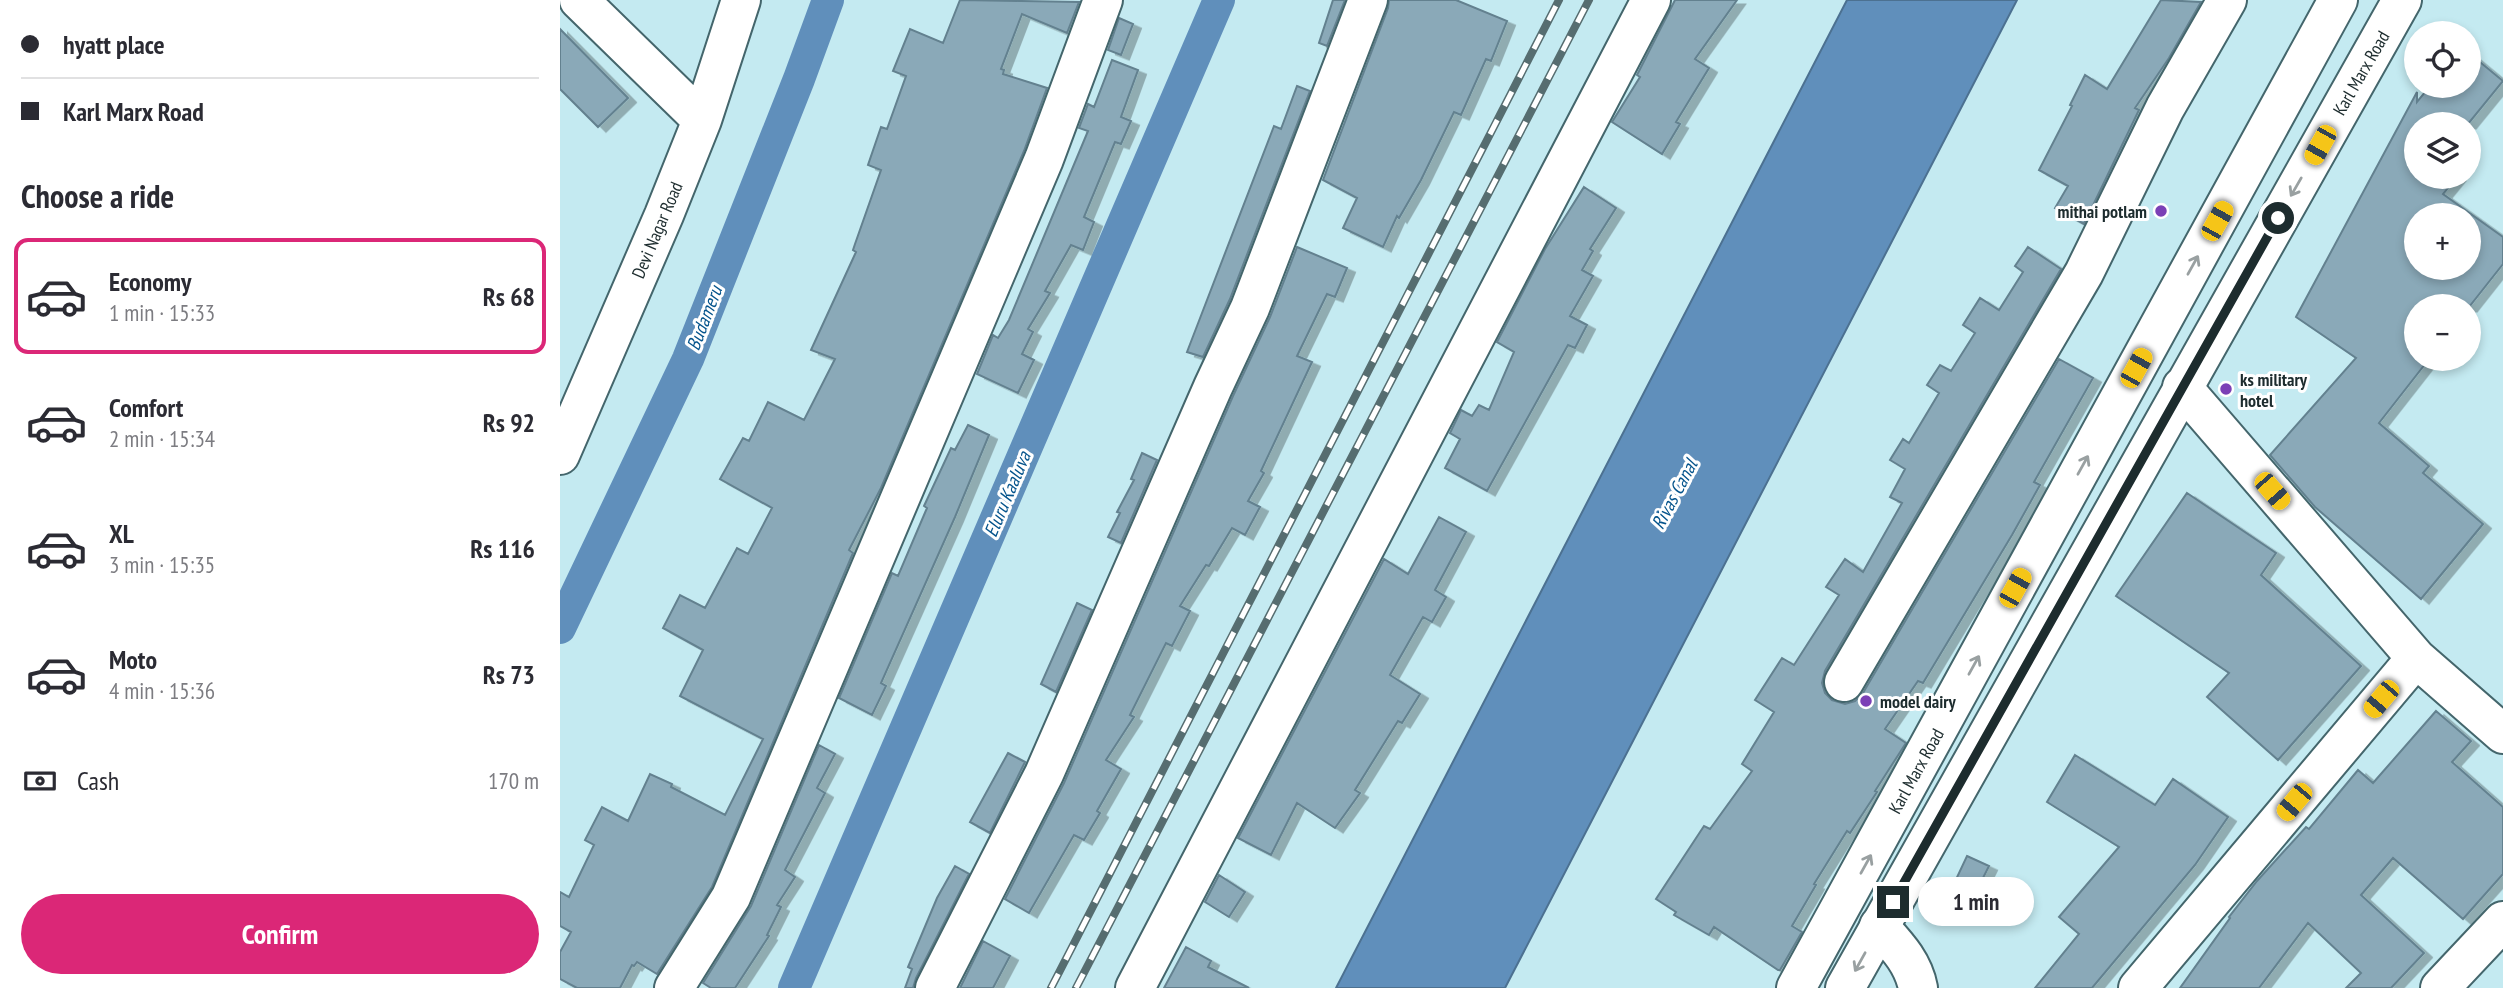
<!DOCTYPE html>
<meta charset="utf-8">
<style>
body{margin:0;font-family:"PT Sans Narrow",sans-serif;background:#f2f2f3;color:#2b2b33;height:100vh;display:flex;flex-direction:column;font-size:26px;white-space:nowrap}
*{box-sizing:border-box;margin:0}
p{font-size:23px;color:#7c7c81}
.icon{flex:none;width:38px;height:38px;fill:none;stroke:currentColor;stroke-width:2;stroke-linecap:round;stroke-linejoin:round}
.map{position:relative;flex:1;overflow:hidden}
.drawer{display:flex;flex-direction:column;background:#fff;width:560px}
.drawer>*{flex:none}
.guide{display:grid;align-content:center;height:154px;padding:0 21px;background:#fff}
.fabs{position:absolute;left:1844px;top:21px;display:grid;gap:14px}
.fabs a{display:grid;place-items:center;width:77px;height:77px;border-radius:50%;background:#fff;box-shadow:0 4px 10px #0003;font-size:35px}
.end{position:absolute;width:32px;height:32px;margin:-16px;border:9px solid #1d2c2e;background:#fff;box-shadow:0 0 0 4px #fff}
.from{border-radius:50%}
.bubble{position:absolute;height:49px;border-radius:24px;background:#fff;box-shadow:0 4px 10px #0003;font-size:23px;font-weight:700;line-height:49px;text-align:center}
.car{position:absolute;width:21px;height:42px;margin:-21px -10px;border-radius:9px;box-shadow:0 0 5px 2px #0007;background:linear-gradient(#f5c518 24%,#345 0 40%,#f5c518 0 76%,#345 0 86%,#f5c518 0)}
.guide b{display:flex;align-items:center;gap:24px;height:66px;font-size:26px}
.guide b+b{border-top:2px solid #e1e1e2}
.guide i{width:18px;height:18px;background:#2b2b33}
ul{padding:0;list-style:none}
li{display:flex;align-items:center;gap:21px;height:116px;margin:0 14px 10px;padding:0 7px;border:4px solid transparent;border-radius:14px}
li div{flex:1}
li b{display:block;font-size:26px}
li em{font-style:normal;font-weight:700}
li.active{border-color:#db2777}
li>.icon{width:63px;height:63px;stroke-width:1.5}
h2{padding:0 21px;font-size:32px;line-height:84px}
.pay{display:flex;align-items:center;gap:18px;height:77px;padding:0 21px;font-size:26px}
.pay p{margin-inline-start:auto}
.button{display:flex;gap:14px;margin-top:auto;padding:14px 21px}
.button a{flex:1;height:80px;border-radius:42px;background:#db2777;color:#fff;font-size:28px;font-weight:700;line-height:80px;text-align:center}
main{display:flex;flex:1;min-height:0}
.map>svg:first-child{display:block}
</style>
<main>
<section class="drawer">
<div class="guide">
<b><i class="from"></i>hyatt place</b>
<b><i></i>Karl Marx Road</b>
</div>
<h2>Choose a ride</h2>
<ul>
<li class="active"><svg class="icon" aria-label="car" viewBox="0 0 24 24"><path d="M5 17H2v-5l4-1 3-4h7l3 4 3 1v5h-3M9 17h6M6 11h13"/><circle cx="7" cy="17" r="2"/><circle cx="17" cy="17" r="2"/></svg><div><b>Economy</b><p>1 min · 15:33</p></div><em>Rs 68</em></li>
<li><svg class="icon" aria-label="car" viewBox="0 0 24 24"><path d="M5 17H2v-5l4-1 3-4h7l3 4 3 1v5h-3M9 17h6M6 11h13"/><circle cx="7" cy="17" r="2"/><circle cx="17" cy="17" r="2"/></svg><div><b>Comfort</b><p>2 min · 15:34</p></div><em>Rs 92</em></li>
<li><svg class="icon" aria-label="car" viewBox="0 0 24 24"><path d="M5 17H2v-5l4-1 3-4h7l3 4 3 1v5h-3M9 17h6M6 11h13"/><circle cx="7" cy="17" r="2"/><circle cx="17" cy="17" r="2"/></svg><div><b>XL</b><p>3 min · 15:35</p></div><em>Rs 116</em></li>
<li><svg class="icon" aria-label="car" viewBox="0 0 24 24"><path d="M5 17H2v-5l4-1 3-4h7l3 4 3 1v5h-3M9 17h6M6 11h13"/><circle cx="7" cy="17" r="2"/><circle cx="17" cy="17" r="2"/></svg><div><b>Moto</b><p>4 min · 15:36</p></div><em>Rs 73</em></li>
</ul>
<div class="pay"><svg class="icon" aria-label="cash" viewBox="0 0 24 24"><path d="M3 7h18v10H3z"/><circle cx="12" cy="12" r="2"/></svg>Cash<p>170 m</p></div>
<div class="button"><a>Confirm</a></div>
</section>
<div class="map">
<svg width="1943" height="988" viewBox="0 0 1943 988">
<defs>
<filter id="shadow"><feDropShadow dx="8" dy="4.5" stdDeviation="0" flood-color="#0004"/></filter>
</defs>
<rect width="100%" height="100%" fill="#c4eaf1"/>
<!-- water -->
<path fill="#608fbb" stroke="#4c7191" stroke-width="2" d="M1287,0H1457L945,988H776Z"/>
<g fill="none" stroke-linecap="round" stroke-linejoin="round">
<!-- canal -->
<path stroke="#608fbb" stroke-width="32" d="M0,628L128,359L239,79L268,0
M234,988L659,0"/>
</g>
<!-- building -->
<path fill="#8aa9b8" stroke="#63818f" stroke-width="2" fill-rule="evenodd" filter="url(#shadow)" d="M400,0L519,2L507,33L462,14L441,69L444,70L443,74L487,88L464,151L321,488L289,550L293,553L152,887L97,974L77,962L74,966L72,965L60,988H17L0,979V952L11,932L0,926V892L9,897L34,845L25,840L42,807L68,821L90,774L112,784L111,787L165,815L203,739L120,696L143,650L103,628L120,595L145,608L177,548L188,554L212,508L160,479L183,438L189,441L208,402L244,420L275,359L251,350L296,252L293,250L295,244L321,170L308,165L321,127L327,129L346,76L333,71L350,29L383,43Z
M773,0H785L767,46L759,43Z
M829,0H896L947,21L931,61L926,59L901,115L894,112L861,180L839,218L837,216L823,247L783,228L797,198L763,180L828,8Z
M1115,0H1177L1135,59L1149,68L1116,122L1120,124L1102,154L1052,122L1080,77L1077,75Z
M1601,0L1641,2L1609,58L1575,108L1579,110L1524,224L1495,208L1508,186L1479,170L1512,106L1510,105L1525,75L1547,89Z
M559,18L573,24L561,55L548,50Z
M0,29L68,98L38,127L0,89Z
M1909,53L1943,81L1908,124H1857V177H1897L1883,194L1943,237V264L1909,307L1857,306V359H1869L1819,423L1869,466L1863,473L1923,524L1861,599L1755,507L1710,455L1796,358L1736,317L1857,92V102L1870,86H1909ZM1857,215H1909V268H1857Z
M552,60L578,70L561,117L571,121L561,144L555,142L524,217L534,222L523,250L511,245L485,291L490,293L468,329L473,332L462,354L474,360L458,393L417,374L433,335L438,338L449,320L528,131L519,128L528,104L534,107Z
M737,86L750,91L670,299L643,357L627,352L714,126L721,129Z
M1024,187L1056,208L1030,249L1033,251L1022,270L1033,276L1010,316L1027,325L1015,348L1008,345L927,491L885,468L900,439L890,433L901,410L912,416L919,405L929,410L954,352L937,342L985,249Z
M737,247L787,268L775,297L767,294L737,356L752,362L701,471L704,473L688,501L700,507L685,535L672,528L649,566L646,565L620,606L630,611L612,646L606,643L570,715L574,717L546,760L561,769L537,811L540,813L524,840L514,835L469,913L445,899L504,783L673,396L710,317Z
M1468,247L1501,269L1265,671L1262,683L1265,693L1272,700L1285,704L1295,701L1303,693L1499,359L1533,378L1474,482L1480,485L1452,535L1363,683L1358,681L1325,729L1346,743L1315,791L1317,792L1290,833L1287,831L1254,884L1256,885L1232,926L1242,932L1220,970H1218L1154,927L1149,935L1114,915L1116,912L1096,899L1144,826L1150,829L1192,771L1182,764L1214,712L1195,700L1222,658L1234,665L1279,595L1266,587L1285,559L1303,572L1342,503L1330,497L1345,469L1330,460L1343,439L1349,443L1379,393L1367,385L1380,365L1391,371L1415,333L1403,325L1420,298L1439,310L1463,272L1455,266Z
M408,425L429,435L395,517L321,683L326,686L312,715L279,698L332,573L338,576L367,508L364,506L391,448L395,450Z
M582,453L597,460L561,543L548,537L560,513L557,512L574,480L571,479Z
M1627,493L1716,553L1701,575L1801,666L1718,760L1647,697L1669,673L1556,596Z
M879,517L906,532L875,590L886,597L872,622L863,617L830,675L860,694L842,723L838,721L795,790L800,793L775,828L737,803L711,855L678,838L824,559L848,574Z
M517,603L532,610L496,692L481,684Z
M1876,711L1911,741L1892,762L1943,807V874L1903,919L1833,858L1801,895L1864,953L1831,988H1786L1801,973L1748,923L1699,988H1620L1670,918L1669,917L1697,881L1746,827L1749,829L1798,770L1813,783Z
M259,745L275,754L257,788L265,793L225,870L235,877L217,905L221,907L207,935L209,936L175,988H151L143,983L191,906Z
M448,753L465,762L430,833L410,822Z
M1515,755L1595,805L1613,779L1668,817L1635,865L1532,988H1475L1519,934L1499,917L1559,847L1487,802Z
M1407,856L1429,866L1412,900L1391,890Z
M395,866L409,874L356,978L353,988H345L352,969L348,967L377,898Z
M659,875L685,892L669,917L645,902Z
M423,941L450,956L433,988H400Z
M626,947L651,961L648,967L689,988H604Z"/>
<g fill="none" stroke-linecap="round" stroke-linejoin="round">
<!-- minor casing -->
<g stroke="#44666c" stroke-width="42">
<path id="minor" d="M19,0L142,120
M1622,387L1856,658L1943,734
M0,455L104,215L142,120L181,0
M1284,682L1524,273L1605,108L1667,0
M1319,926C1336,945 1353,962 1358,988
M114,988L171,897L484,159L543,0
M375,988L484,774L653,387L690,308L808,0
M575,988L1091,0
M1578,988L1856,658
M1880,988L1943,921"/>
</g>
<!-- major casing -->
<g stroke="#44666c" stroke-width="42">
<path id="major" d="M1236,988L1778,0
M1285,988L1842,0"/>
</g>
<!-- minor -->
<use href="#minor" stroke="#fff" stroke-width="38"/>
<!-- major -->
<use href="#major" stroke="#fff" stroke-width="38"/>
<!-- rail casing -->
<g stroke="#566d70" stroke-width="8">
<path id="rail" d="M491,988L999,0
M516,988L1029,0"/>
</g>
<!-- rail -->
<use href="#rail" stroke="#fff" stroke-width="5" stroke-dasharray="16" stroke-linecap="butt"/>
</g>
<!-- one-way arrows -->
<defs><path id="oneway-shaft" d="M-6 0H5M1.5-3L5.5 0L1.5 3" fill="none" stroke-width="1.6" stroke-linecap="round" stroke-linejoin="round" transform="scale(1.75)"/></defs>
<g stroke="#99a0a1">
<use href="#oneway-shaft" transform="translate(1736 187) rotate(120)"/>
<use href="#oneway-shaft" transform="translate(1633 265) rotate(-61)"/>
<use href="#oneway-shaft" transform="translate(1523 465) rotate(-61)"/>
<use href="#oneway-shaft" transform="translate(1414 665) rotate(-61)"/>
<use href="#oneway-shaft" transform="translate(1306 864) rotate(-61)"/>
<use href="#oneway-shaft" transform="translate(1300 962) rotate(119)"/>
</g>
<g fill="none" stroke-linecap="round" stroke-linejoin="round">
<!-- route -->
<path stroke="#1d2c2e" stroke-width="9" d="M1333,902L1718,218"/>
</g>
<!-- markers -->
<g fill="#7b40b6" stroke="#fff" stroke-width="2.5">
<circle cx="1601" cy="211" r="7"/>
<circle cx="1666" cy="389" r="7"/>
<circle cx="1306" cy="701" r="7"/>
</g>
<g text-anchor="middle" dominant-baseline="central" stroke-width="6" stroke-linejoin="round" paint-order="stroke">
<!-- street labels -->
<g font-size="18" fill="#1d2c2e" stroke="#fff">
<text transform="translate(1801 73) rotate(-60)">Karl Marx Road</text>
<text transform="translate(97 230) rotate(-67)">Devi Nagar Road</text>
<text transform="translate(1356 771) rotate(-61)">Karl Marx Road</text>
</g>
<!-- poi labels -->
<g font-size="18" font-weight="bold" fill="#1d2c2e" stroke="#fff" text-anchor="start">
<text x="1587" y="211" text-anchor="end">mithai potlam</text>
<text x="1680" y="379">ks military<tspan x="1680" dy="21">hotel</tspan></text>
<text x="1320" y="701">model dairy</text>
</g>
<!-- water labels -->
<g font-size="19" font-style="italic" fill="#05548c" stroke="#fff">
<text transform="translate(144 318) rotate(-69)">Budameru</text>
<text transform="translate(447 494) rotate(-67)">Eluru Kaaluva</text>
<text transform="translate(1114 494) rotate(-62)">Rivas Canal</text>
</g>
</g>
</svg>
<div class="fabs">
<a><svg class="icon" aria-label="locate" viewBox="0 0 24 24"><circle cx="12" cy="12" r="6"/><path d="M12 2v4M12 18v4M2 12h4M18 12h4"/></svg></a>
<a><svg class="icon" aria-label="layers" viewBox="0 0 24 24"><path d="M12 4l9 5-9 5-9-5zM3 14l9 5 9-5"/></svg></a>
<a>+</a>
<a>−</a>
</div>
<i class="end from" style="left:1718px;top:218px"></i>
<i class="end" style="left:1333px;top:902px"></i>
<div class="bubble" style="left:1358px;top:877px;width:116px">1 min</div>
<i class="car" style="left:1760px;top:145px;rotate:209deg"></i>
<i class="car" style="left:1657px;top:221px;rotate:29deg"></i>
<i class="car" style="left:1576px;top:368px;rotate:29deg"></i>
<i class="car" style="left:1712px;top:491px;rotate:139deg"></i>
<i class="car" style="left:1455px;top:588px;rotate:29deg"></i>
<i class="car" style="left:1821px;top:699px;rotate:220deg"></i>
<i class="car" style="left:1734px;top:802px;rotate:220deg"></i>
</div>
</main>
